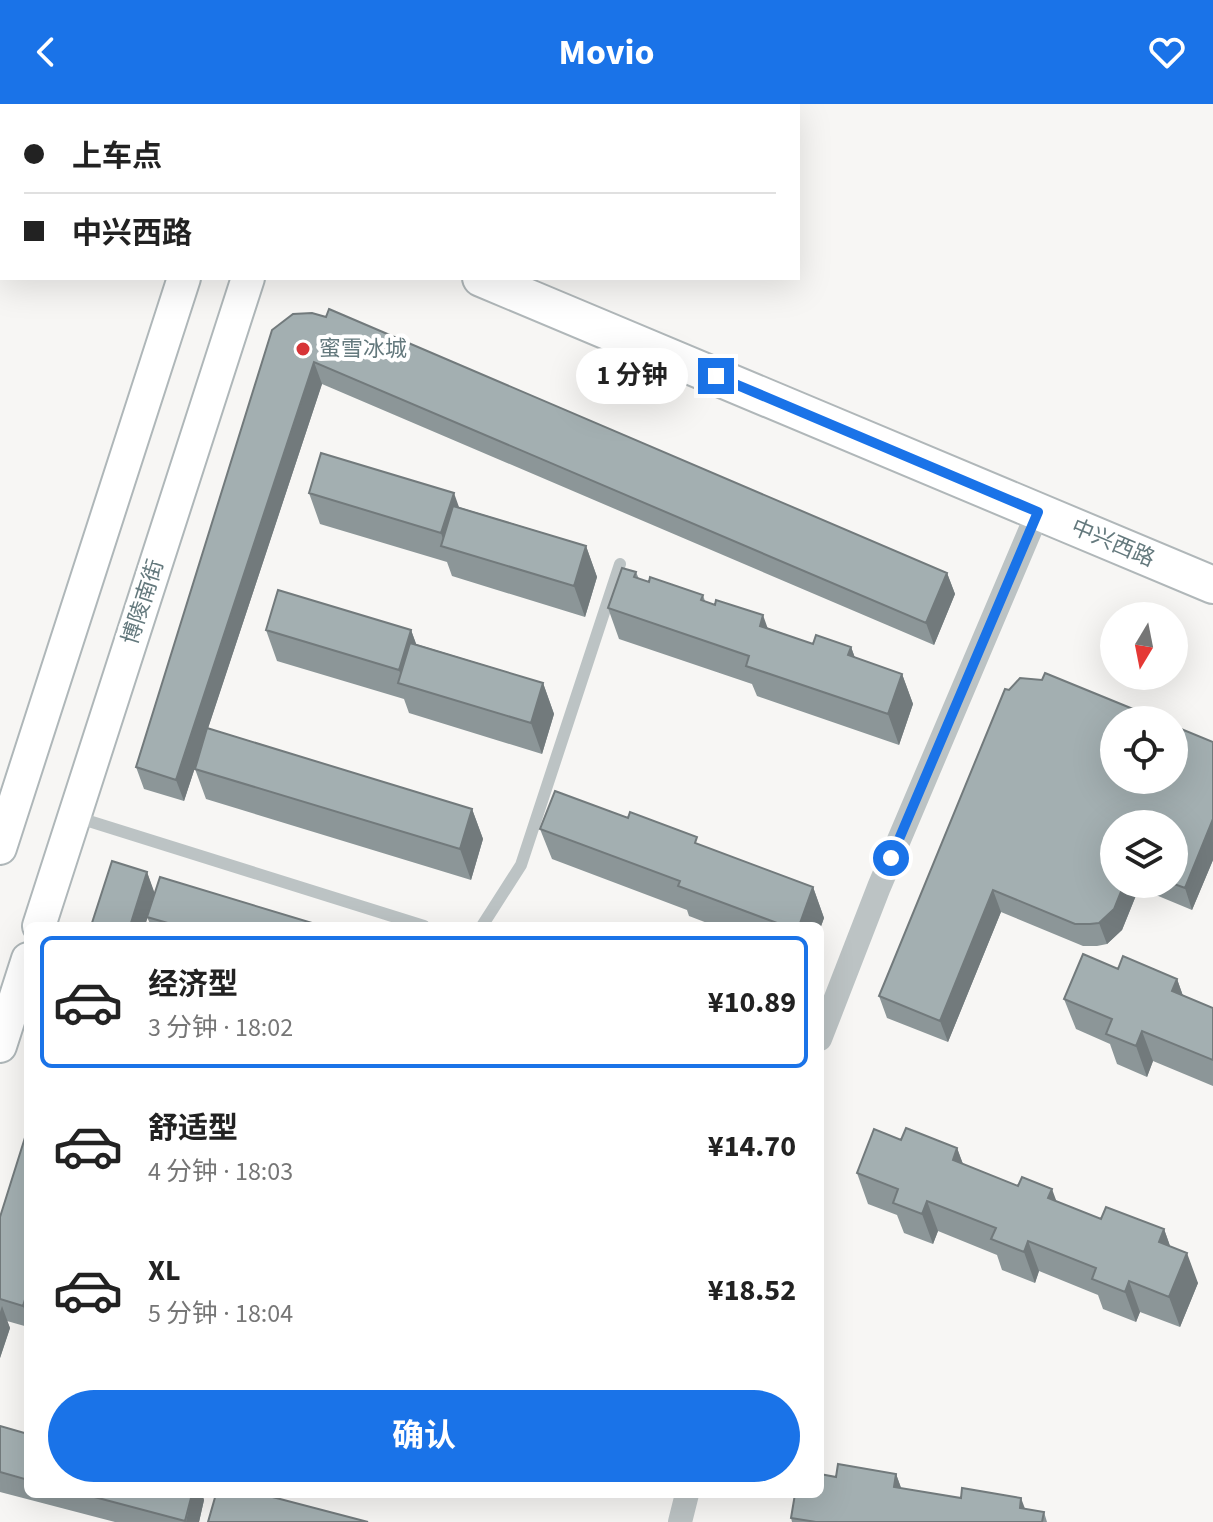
<!DOCTYPE html>
<html lang="zh">
<meta charset="utf-8">
<style>
body{margin:0;font-family:"Source Sans 3","Noto Sans SC",sans-serif;background:#f6f6f6;color:#222;height:100vh;display:flex;flex-direction:column;font-size:30px;white-space:nowrap}
*{box-sizing:border-box;margin:0}
p{font-size:26px;color:#767676}
.icon{flex:none;width:44px;height:44px;fill:none;stroke:currentColor;stroke-width:2;stroke-linecap:round;stroke-linejoin:round}
.map{position:relative;flex:1;overflow:hidden}
.sheet{position:absolute;left:24px;top:818px;width:800px;height:576px;display:flex;flex-direction:column;background:#fff;border-radius:12px;box-shadow:0 8px 32px #0002}
.sheet>*{flex:none}
.guide{position:absolute;left:0px;top:0px;width:800px;height:176px;box-shadow:0 8px 32px #0002;display:grid;align-content:center;height:176px;padding:0 24px;background:#fff}
.needle{width:52px;rotate:190deg}
.fabs{position:absolute;left:1100px;top:498px;display:grid;gap:16px}
.fabs a{display:grid;place-items:center;width:88px;height:88px;border-radius:50%;background:#fff;box-shadow:0 8px 32px #0002;font-size:40px}
.end{position:absolute;width:36px;height:36px;margin:-18px;border:10px solid #1a73e8;background:#fff;box-shadow:0 0 0 4px #fff}
.from{border-radius:50%}
.bubble{position:absolute;height:56px;border-radius:28px;background:#fff;box-shadow:0 8px 32px #0002;font-size:26px;font-weight:700;line-height:56px;text-align:center}
.guide b{display:flex;align-items:center;gap:28px;height:76px;font-size:30px}
.guide b+b{border-top:2px solid #e0e0e0}
.guide i{width:20px;height:20px;background:#222}
ul{padding:14px 0 0;list-style:none}
li{display:flex;align-items:center;gap:24px;height:132px;margin:0 16px 12px;padding:0 8px;border:4px solid transparent;border-radius:12px}
li div{flex:1}
li b{display:block;font-size:30px}
li em{font-style:normal;font-weight:700}
li.current{border-color:#1a73e8}
li>.icon{width:72px;height:72px;stroke-width:1.5}
.action{display:flex;gap:16px;margin-top:auto;padding:16px 24px}
.action a{flex:1;height:92px;border-radius:48px;background:#1a73e8;color:#fff;font-size:32px;font-weight:700;line-height:92px;text-align:center}
header{display:flex;justify-content:space-between;align-items:center;height:104px;padding:0 24px;background:#1a73e8;color:#fff;font-size:36px;font-weight:700}
.map>svg:first-child{display:block}
</style>
<header><svg class="icon" aria-label="back" viewBox="0 0 24 24"><path d="M15 5l-7 7 7 7"/></svg>Movio<svg class="icon" aria-label="heart" viewBox="0 0 24 24"><path d="M12 20l-8-8c-3-5 5-10 8-4 3-6 11-1 8 4z"/></svg></header>
<div class="map">
<svg width="1213" height="1418" viewBox="0 0 1213 1418">
<rect width="100%" height="100%" fill="#f7f6f4"/>
<g fill="none" stroke-linecap="round" stroke-linejoin="round">
<!-- secondary casing -->
<g stroke="#afb7b9" stroke-width="36">
<path id="secondary" d="M242,2V0
M306,2V0
M0,744L184,174
M39,822L248,174
M0,942L28,855"/>
</g>
<!-- primary casing -->
<g stroke="#b0b7b9" stroke-width="40">
<path id="primary" d="M68,0L73,2
M481,174L1213,481"/>
</g>
<!-- lane -->
<path stroke="#bcc3c4" stroke-width="12" d="M76,713L424,822
M482,822L521,761L620,460"/>
<!-- street -->
<path stroke="#bcc3c4" stroke-width="24" d="M820,935L879,783L1038,408
M680,1418L687,1390"/>
<!-- secondary -->
<use href="#secondary" stroke="#fff" stroke-width="32"/>
<!-- primary -->
<use href="#primary" stroke="#fff" stroke-width="36"/>
</g>
<!-- wall -->
<path fill="#8c9698" fill-rule="evenodd" d="M272,226L947,469L955,490L934,541L322,280L208,624L472,705L483,735L471,776L206,695L195,665L205,632L184,697L144,685L136,663Z
M309,389L459,403L586,442L597,473L585,513L452,472L447,458L320,420Z
M636,468L639,475L703,491L705,497L768,524L813,540L851,543L855,554L902,570L913,600L899,641L757,592L752,580L619,535L608,504Z
M266,526H411L416,540L543,579L554,610L542,650L409,609L404,595L277,557Z
M1009,586L1213,638V756L1192,806L1139,784L1122,826L1107,840L1097,842H1083L1001,808L948,938L887,914L879,892ZM1174,720V780H1114Z
M628,714L813,783L824,814L820,825V822H715L689,812L687,806L552,755L540,725Z
M147,768L154,789L322,822H151L147,813L145,822H91Z
M1177,875L1183,892L1213,904V982L1153,957L1147,973L1117,960L1110,940L1076,925L1064,895Z
M28,1024V1223L7,1217L10,1224L0,1254V1113Z
M901,1036L957,1044L963,1060L1101,1115L1164,1125L1170,1142L1198,1179L1180,1223L1140,1208L1136,1218L1103,1205L1098,1191L1039,1167L1035,1179L1002,1166L997,1151L938,1127L933,1140L904,1129L897,1111L868,1100L857,1069Z
M0,1322L28,1330V1390H202L204,1396L199,1418H115L0,1388Z
M896,1370L901,1384L1044,1408L1047,1418H792L791,1414L836,1373Z"/>
<!-- shaded-wall -->
<path fill="#727a7c" d="M314,258L322,280L184,697L176,676Z
M454,389L465,420L446,444L441,429Z
M586,442L597,473L585,513L574,482Z
M947,469L955,490L934,541L926,519Z
M763,511L774,542L760,522Z
M411,526L422,556L404,581L399,566Z
M851,543L862,573L848,551Z
M902,570L913,600L899,641L888,610Z
M543,579L554,610L542,650L531,619Z
M472,705L483,735L471,776L460,745Z
M1213,715V756L1192,806L1185,784Z
M147,768L155,790L145,822H130Z
M1124,780H1138L1139,784L1122,826L1107,840L1099,819Z
M813,783L824,814L820,825V822H799Z
M993,786L1001,808L948,938L940,917Z
M1177,875L1188,906L1172,887Z
M1142,927L1153,957L1147,973L1136,942Z
M957,1044L968,1074L953,1056Z
M1052,1085L1063,1115L1048,1094Z
M927,1097L938,1127L933,1140L922,1110Z
M1164,1125L1175,1156L1159,1138Z
M1028,1137L1039,1167L1035,1179L1024,1148Z
M1187,1149L1198,1179L1180,1223L1169,1193Z
M1129,1177L1140,1208L1136,1218L1125,1188Z
M28,1186V1216L23,1202Z
M2,1202L10,1224L0,1254V1208Z
M896,1370L907,1400L894,1383Z
M192,1390H202L204,1396L199,1418H186Z
M1021,1394L1030,1418L1020,1404Z"/>
<!-- building -->
<path fill="#a3afb1" stroke="#727a7c" stroke-width="2" d="M329,205L947,469L926,519L314,258L176,676L136,663L272,226L293,210L312,209L326,213Z
M321,349L454,389L441,429L309,389Z
M453,402L586,442L574,482L441,442Z
M622,464L636,468L634,473L649,478L650,473L703,491L701,496L715,501L716,496L763,511L760,522L813,540L816,531L851,543L848,551L902,570L888,610L746,562L749,552L608,504Z
M278,486L411,526L399,566L266,526Z
M410,539L543,579L531,619L398,579Z
M1045,569L1160,616H1114V676H1174V622L1213,638V715L1185,784L1174,780V720H1114V780H1124L1114,805L1099,819L1090,820H1075L993,786L940,917L879,892L1005,585L1009,586L1020,574L1042,576Z
M207,624L472,705L460,745L195,665Z
M555,687L628,714L630,708L697,733L695,739L813,783L799,822H785L678,782L680,777L540,725Z
M112,757L147,768L130,822H91Z
M160,773L322,822H178L147,813Z
M1083,850L1118,865L1123,852L1177,875L1172,887L1213,904V956L1142,927L1136,942L1106,930L1112,915L1064,895Z
M28,1024V1186L23,1202L0,1195V1113Z
M906,1024L957,1044L953,1056L1018,1082L1022,1073L1052,1085L1048,1094L1101,1115L1106,1103L1164,1125L1159,1138L1187,1149L1169,1193L1129,1177L1125,1188L1092,1175L1096,1164L1028,1137L1024,1148L991,1135L996,1124L927,1097L922,1110L893,1099L898,1085L857,1069L874,1025L901,1036Z
M0,1322L28,1330V1376L0,1368Z
M838,1360L896,1370L894,1383L961,1394L962,1384L1021,1394L1020,1404L1044,1408L1042,1418H816L791,1414L795,1390H820V1370L836,1373Z
M83,1390H192L185,1417Z
M216,1390H261L368,1418H208Z"/>
<g fill="none" stroke-linecap="round" stroke-linejoin="round">
<!-- route -->
<path stroke="#1a73e8" stroke-width="10" d="M716,272L1038,408L891,754"/>
</g>
<!-- markers -->
<circle fill="#d73437" stroke="#fff" stroke-width="3" cx="303" cy="245" r="8"/>
<g text-anchor="middle" dominant-baseline="central" stroke-width="8" stroke-linejoin="round" paint-order="stroke">
<!-- poi labels -->
<g font-size="22" fill="#64797d" stroke="#fff" text-anchor="start">
<text x="319" y="245">蜜雪冰城</text>
</g>
<!-- street labels -->
<g font-size="22" fill="#64797d" stroke="#fff">
<text transform="translate(1113 439) rotate(23)">中兴西路</text>
<text transform="translate(143 498) rotate(-72)">博陵南街</text>
</g>
</g>
</svg>
<div class="fabs">
<a><svg class="needle" viewBox="-14 -14 28 28"><path d="M0-13l5 13h-10z" fill="#e53935"/><path d="M0 13l5-13h-10z" fill="#767676"/></svg></a>
<a><svg class="icon" aria-label="locate" viewBox="0 0 24 24"><circle cx="12" cy="12" r="6"/><path d="M12 2v4M12 18v4M2 12h4M18 12h4"/></svg></a>
<a><svg class="icon" aria-label="layers" viewBox="0 0 24 24"><path d="M12 4l9 5-9 5-9-5zM3 14l9 5 9-5"/></svg></a>
</div>
<i class="end from" style="left:891px;top:754px"></i>
<i class="end" style="left:716px;top:272px"></i>
<div class="bubble" style="left:576px;top:244px;width:112px">1 分钟</div>
<div class="guide">
<b><i class="from"></i>上车点</b>
<b><i></i>中兴西路</b>
</div>
<section class="sheet">
<ul>
<li class="current"><svg class="icon" aria-label="car" viewBox="0 0 24 24"><path d="M5 17H2v-5l4-1 3-4h7l3 4 3 1v5h-3M9 17h6M6 11h13"/><circle cx="7" cy="17" r="2"/><circle cx="17" cy="17" r="2"/></svg><div><b>经济型</b><p>3 分钟 · 18:02</p></div><em>¥10.89</em></li>
<li><svg class="icon" aria-label="car" viewBox="0 0 24 24"><path d="M5 17H2v-5l4-1 3-4h7l3 4 3 1v5h-3M9 17h6M6 11h13"/><circle cx="7" cy="17" r="2"/><circle cx="17" cy="17" r="2"/></svg><div><b>舒适型</b><p>4 分钟 · 18:03</p></div><em>¥14.70</em></li>
<li><svg class="icon" aria-label="car" viewBox="0 0 24 24"><path d="M5 17H2v-5l4-1 3-4h7l3 4 3 1v5h-3M9 17h6M6 11h13"/><circle cx="7" cy="17" r="2"/><circle cx="17" cy="17" r="2"/></svg><div><b>XL</b><p>5 分钟 · 18:04</p></div><em>¥18.52</em></li>
</ul>
<div class="action"><a>确认</a></div>
</section>
</div>
